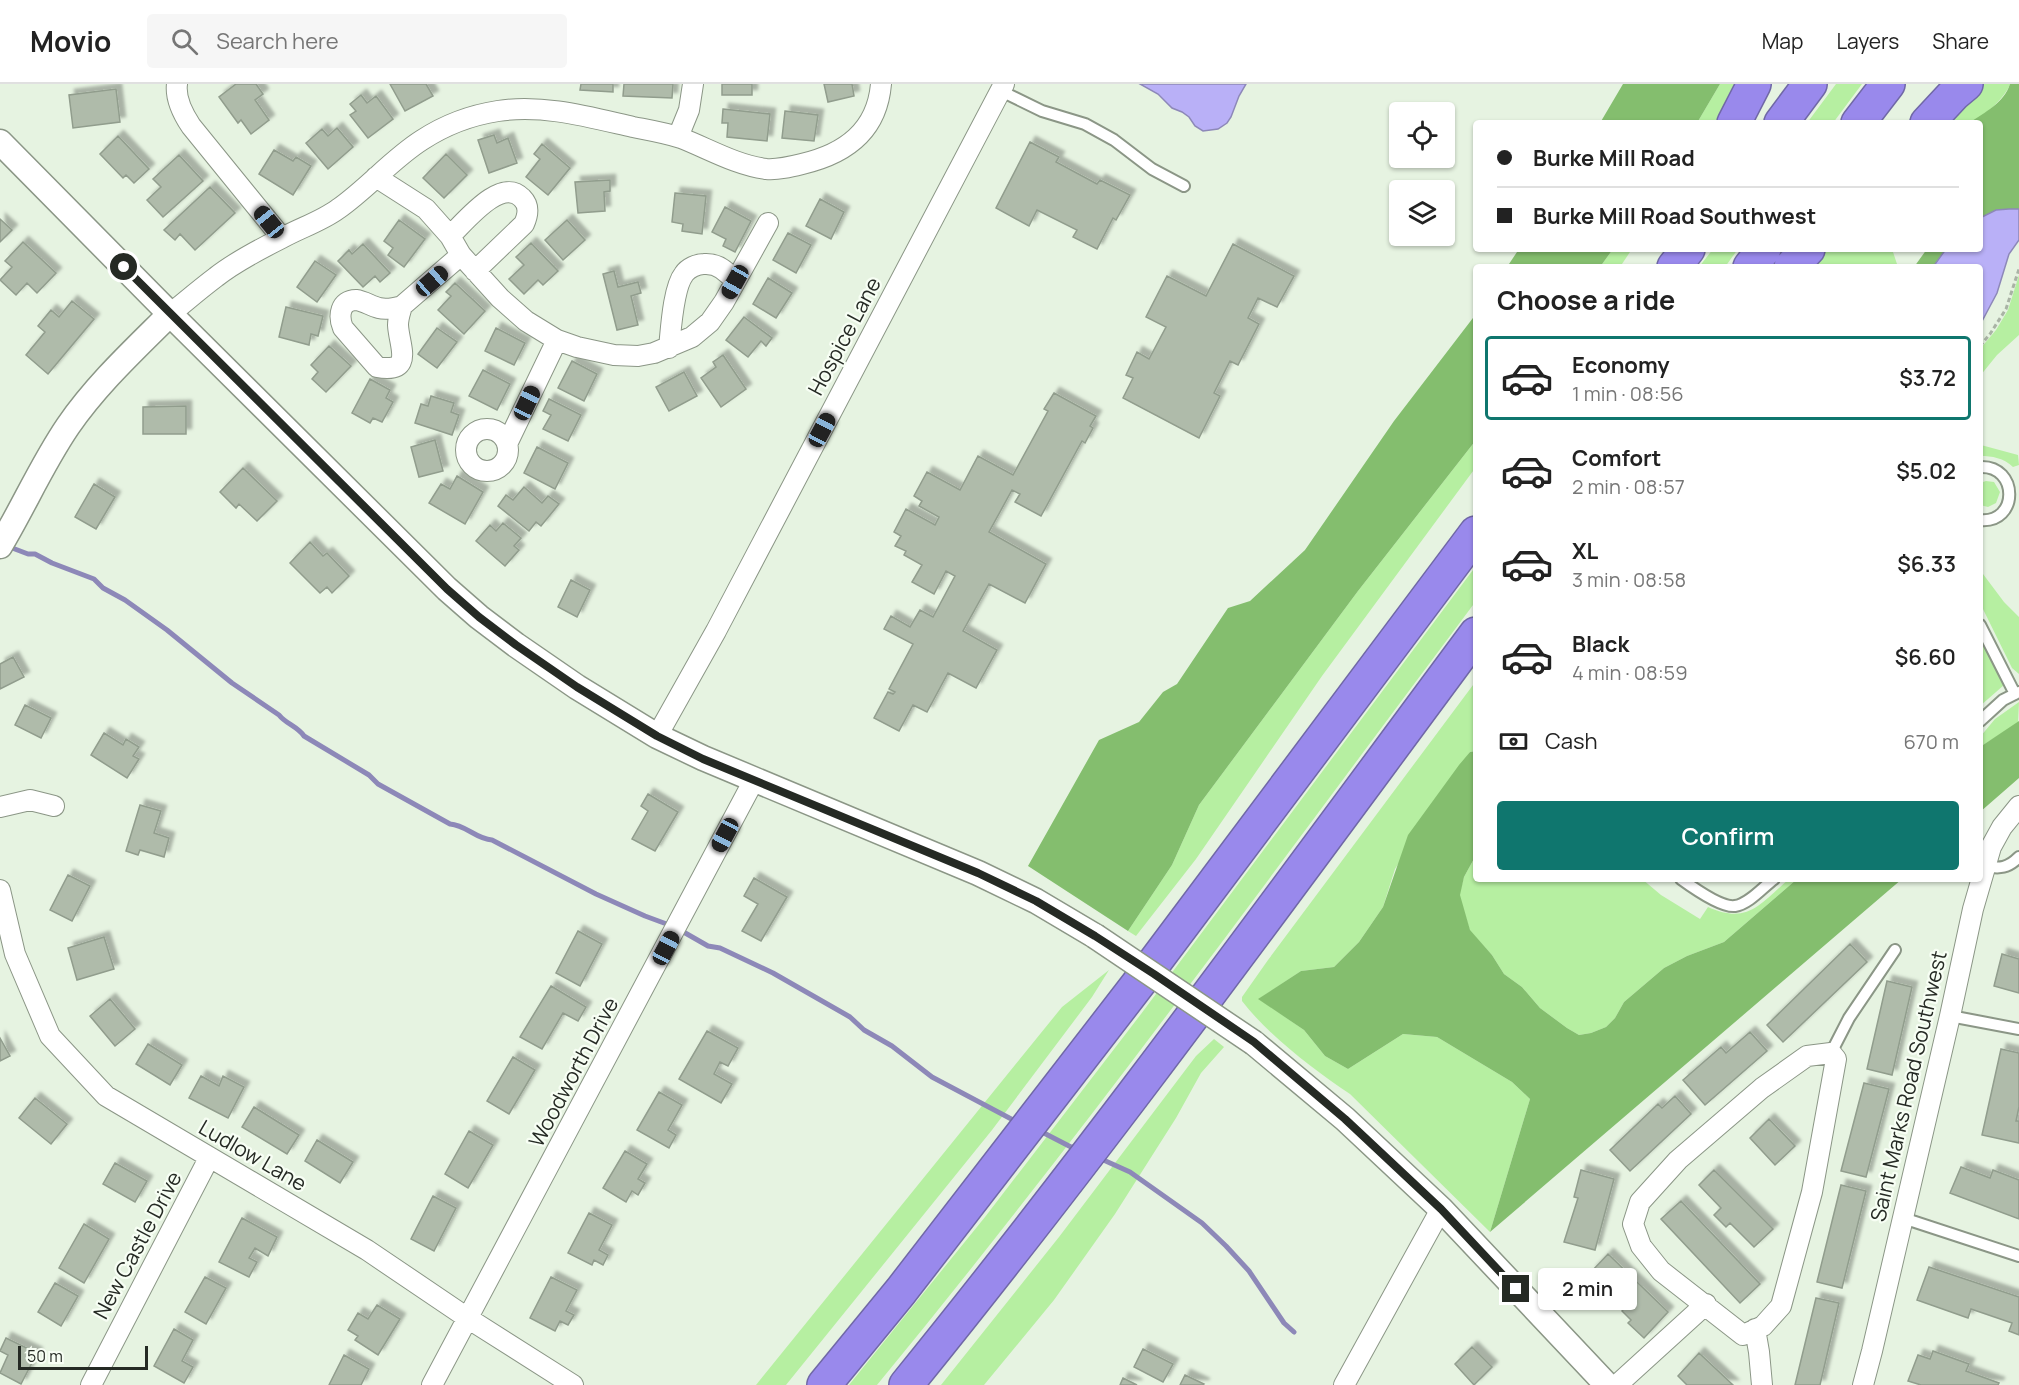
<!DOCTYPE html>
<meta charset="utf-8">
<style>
body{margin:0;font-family:Manrope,sans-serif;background:#f6f6f6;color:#222;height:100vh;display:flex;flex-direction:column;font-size:22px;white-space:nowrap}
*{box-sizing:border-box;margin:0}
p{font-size:20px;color:#767676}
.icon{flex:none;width:33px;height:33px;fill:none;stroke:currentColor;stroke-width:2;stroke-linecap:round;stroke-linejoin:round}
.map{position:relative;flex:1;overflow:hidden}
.sheet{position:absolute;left:1473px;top:180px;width:510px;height:618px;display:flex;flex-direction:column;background:#fff;border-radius:6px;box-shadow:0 2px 4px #0004}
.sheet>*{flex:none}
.banner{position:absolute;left:1473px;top:36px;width:510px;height:132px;border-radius:6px;box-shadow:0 2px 4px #0004;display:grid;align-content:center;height:132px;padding:0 24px;background:#fff}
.tools{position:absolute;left:1389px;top:18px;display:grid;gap:12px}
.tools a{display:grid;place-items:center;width:66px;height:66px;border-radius:6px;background:#fff;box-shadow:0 2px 4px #0004;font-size:30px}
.scale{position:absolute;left:18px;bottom:15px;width:130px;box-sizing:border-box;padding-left:6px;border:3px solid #252a24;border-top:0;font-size:16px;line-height:21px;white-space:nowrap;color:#252a24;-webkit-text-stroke:4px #f7fef4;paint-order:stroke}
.end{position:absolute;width:27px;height:27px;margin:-14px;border:8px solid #252a24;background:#fff;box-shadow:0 0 0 3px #fff}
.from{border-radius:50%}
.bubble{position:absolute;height:42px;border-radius:6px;background:#fff;box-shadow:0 2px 4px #0004;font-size:20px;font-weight:600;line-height:42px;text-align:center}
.car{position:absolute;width:18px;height:36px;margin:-18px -9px;border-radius:8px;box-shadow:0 0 4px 2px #0007;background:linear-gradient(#222 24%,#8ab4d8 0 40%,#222 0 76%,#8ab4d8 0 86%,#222 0)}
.banner b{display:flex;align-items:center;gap:21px;height:57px;font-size:22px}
.banner b+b{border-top:2px solid #e0e0e0}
.banner i{width:15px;height:15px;background:#222}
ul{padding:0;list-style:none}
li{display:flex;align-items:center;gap:18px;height:84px;margin:0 12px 9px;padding:0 12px;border:3px solid transparent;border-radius:6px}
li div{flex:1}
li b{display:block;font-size:22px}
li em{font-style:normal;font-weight:600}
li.active{border-color:#0f766e}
li>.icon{width:54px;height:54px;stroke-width:1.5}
h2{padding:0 24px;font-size:27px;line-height:72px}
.pay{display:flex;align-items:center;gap:15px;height:66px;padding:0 24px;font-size:22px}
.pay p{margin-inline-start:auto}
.action{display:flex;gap:12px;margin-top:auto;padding:12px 24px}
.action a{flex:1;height:69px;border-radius:6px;background:#0f766e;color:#fff;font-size:24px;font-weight:600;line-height:69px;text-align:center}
header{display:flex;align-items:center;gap:36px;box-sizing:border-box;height:84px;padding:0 30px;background:#fff;border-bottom:2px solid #e0e0e0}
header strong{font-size:28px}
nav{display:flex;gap:33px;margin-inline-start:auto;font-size:21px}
.search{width:420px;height:54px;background:#f6f6f6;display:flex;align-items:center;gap:15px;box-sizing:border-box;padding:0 21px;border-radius:6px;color:#767676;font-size:22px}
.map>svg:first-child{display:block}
</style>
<header>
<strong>Movio</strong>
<div class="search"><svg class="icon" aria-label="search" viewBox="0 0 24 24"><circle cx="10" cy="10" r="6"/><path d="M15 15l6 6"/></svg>Search here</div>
<nav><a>Map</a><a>Layers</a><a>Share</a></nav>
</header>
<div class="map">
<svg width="2019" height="1301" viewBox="0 0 2019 1301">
<defs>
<filter id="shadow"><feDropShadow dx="5.5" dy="-5.5" stdDeviation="1.5" flood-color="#0004"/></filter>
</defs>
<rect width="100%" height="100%" fill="#e6f3e1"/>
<!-- green -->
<path fill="#b6efa1" d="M1720,0H1741L1717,39H1697Z
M1836,0H1862L1833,39H1807Z
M1976,0H2010C2006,13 1982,35 1969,39C1960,42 1945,39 1936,39Z
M1613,165H1632L1620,183H1600Z
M1713,165H1738L1725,183H1699Z
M1819,165H1892L1898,183H1804Z
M2019,191V251L1997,271L1980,292V265L1996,246L2008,226Z
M1476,356V383L1322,592L1196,775L1136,852L1128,847L1172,781L1199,721L1358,507Z
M1981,361L2018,371L2019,381L2013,383C2004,374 1992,372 1980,372Z
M1986,397L1994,398L2000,408L1996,419L1988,423L1980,421V399Z
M1476,482V517C1279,780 1086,1047 877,1301H849L985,1133L1141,930Z
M1980,486L2004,518L2019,533V590L2012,584L1980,519Z
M1980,560C1992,568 2001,587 2004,601L1980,622Z
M1476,597V667L1470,668L1395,785L1383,823L1359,858L1334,883L1301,887L1259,915L1304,946L1325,972L1348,985L1403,950L1437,953L1512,998L1530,1015L1490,1148L1350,1010C1314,986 1268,951 1242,917V913L1268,876Z
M2019,618L2018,639L1980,663V653L1995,635Z
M1476,771V795H1642L1661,811L1700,835L1708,823C1748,841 1760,820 1789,795H1797L1724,858L1687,872L1664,884L1624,918L1615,934L1606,943L1591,949L1579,951L1567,944L1540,924L1522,903L1504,890L1492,871L1470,847L1459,811L1464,793Z
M1109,886L1092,913L992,1046L786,1301H756L1062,923Z
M1214,955L1224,963L1201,989L1176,1034L1115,1130L1054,1216L984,1301H941L1059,1153L1196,972Z"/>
<!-- forest -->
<path fill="#84be6e" d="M1623,0H1720L1697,39H1600Z
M2010,0H2019V125L1996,126L1980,134V39H1969C1985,28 2004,19 2010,0Z
M1519,165H1613L1600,183H1507Z
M1927,165H1947L1933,183H1914Z
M1476,230V356L1358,507L1199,721L1172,781L1128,847L1028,782L1099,656L1139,638L1163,608L1177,600L1228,524L1250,517L1305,466L1394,337Z
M2019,637V694L1980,728V663Z
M1476,667V771L1464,793L1460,811L1470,846L1492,871L1504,890L1522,903L1540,924L1567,944L1579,951L1591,949L1606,943L1615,934L1624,918L1664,884L1687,872L1724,858L1797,795H1902L1490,1148L1530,1015L1512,998L1437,953L1403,950L1348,985L1325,972L1304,946L1258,915L1301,887L1334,883L1359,858L1383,823L1408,751L1459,681L1470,668Z"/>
<!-- water -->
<path fill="#b9b0f7" stroke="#8d88b8" stroke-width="1.5" d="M1140,0H1246L1239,12L1231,33L1227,39L1218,45L1203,47L1195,42L1189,33L1182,28L1172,24L1158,10Z
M2009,125H2019V156L2009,170L1997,209L1980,241V183H1933L1946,165H1980V134L1996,126Z"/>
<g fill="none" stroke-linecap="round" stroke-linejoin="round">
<!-- stream -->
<path stroke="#8d88b8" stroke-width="5" d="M7,462L28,470H35L52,479L94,495L103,504L125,516L167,546L232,599L279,631C286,640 297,642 304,652L369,691L378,700L450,740C466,741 476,755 492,756L596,810L645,832L672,842
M680,846L708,862L720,864L773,889L850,933L864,946L892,962L932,993L1017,1038
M1040,1047L1071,1063H1077
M1099,1074L1130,1088L1202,1139L1226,1162L1249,1187L1284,1239L1294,1248"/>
</g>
<!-- building -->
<path fill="#afbbaa" stroke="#919d8d" stroke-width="1.5" filter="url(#shadow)" d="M236,0H256L263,10L255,16L269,36L251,50L241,36L238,39L219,13Z
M390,0H426L433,12L405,27Z
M581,0H613V8L580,6Z
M624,0H673L672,14L623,12Z
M722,0H752V11H722Z
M824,0H852L854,12L828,18Z
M116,5L120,38L73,44L69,11Z
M361,11L367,19L376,12L393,35L368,54L350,31L356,27L350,20Z
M723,25L770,30L767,57L727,53L728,39H722Z
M785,27L818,31L814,57L782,54Z
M337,44L353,63L328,85L306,59L322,45L328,52Z
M494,51L497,59L508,54L517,79L489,89L478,56Z
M118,52L149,85L134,99L126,91L123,94L100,70Z
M1030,58L1059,73L1056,78L1097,100L1100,96L1130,111L1116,136L1113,134L1097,165L1073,153L1077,146L1037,126L1029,142L996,124Z
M542,60L570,84L548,111L526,93L540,75L534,70Z
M274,66L293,77L296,73L311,82L293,111L259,90Z
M446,70L467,91L444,114L423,94Z
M179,71L203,97L163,133L147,116L161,103L153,95Z
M610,96V107L604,108L605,127L578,129L575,98Z
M210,103L235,129L195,166L180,150L175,156L164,146Z
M675,109L706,112L702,150L682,147L683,140L672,138Z
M820,115L844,128L831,155L806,142Z
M725,123L751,137L735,168L723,162L726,155L712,148Z
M0,135L12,146L0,158Z
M399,136L425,155L404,183L388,171L393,164L384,157Z
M567,136L585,156L563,176L545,156Z
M788,149L811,161L796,189L773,176Z
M23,158L56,189L37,209L27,199L16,211L0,196L12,183L5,177Z
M531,159L558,187L543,201L538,196L524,210L509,195L524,181L516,173Z
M363,160L390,189L380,198L375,192L363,203L338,177L349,166L352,170Z
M1233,160L1294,192L1277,223L1258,214L1248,234L1259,240L1238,281L1230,277L1214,309L1220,312L1199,354L1123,314L1133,294L1126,291L1137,268L1149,275L1166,243L1146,233L1167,192L1206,212Z
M315,177L336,191L317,218L297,203Z
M614,187L618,203L638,198L641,209L631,212L638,241L617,246L603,190Z
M768,194L792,209L776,234L753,220Z
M455,199L485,227L464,250L438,226L451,212L446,208Z
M72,217L94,235L48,290L26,271L45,248L38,242L51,226L59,233Z
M286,223L323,232L318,252L311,250L309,261L279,253Z
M744,233L772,254L766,262L761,257L748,273L726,256Z
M437,244L457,258L437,284L418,270Z
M496,244L525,259L514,281L485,267Z
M329,262L351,282L326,308L312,295L318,288L311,281Z
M723,271L746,305L721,323L701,294L716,283L713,278Z
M572,277L597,290L584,317L558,304Z
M483,286L510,300L497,326L469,312Z
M684,288L697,312L669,327L656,303Z
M370,295L390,306L386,314L393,318L382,338L373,334L370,339L352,329Z
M1054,309L1096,332L1090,342L1093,344L1085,359L1082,357L1041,432L1015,418L1020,410L1012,406L989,448L1046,480L1025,519L989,500L963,547L997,566L976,604L948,589L927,628L913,621L899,647L874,634L888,608L893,610L895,608L889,605L913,560L884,545L891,532L910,543L920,526L933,533L955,492L946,487L934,510L912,498L922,481L904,471L906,467L895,462L901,452L894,448L906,425L935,441L939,433L919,422L922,417L914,412L927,388L960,406L978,372L1013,391L1048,327L1044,325Z
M431,312L454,319L451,328L459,331L452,351L415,339L421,320L428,322Z
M549,315L581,331L568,357L543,345L551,331L543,327Z
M186,322V350H143V323Z
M435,356L443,387L419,393L411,363Z
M537,363L568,379L555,405L524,389Z
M243,384L277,417L257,437L239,420L236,424L220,408Z
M457,392L483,408L465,440L429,419L441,400L450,405Z
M94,400L115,413L96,445L75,433Z
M524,403L542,419L548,412L559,420L541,442L536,438L529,447L498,422L506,411L513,416Z
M503,439L521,454L514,462L519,466L505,482L476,457L490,441L496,447Z
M310,458L323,472L327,469L349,492L332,509L327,503L320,509L290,479Z
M571,496L590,506L577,533L558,523Z
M13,573L24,593L0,605V580Z
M25,621L51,634L41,654L15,641Z
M104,649L123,661L126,655L139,663L133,672L139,675L127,694L91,671Z
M648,710L678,728L655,767L632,755L648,727L641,722Z
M140,721L161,727L154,749L169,754L164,773L140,766L138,771L126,767Z
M68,791L90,802L72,837L50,826Z
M754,794L787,813L761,857L742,847L758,820L744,812Z
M578,847L602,860L580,902L556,889Z
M104,853L114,885L77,896L68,864Z
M1850,860L1867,878L1783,958L1767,941Z
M2002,870L2019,875V909L1994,902Z
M1887,897L1912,903L1892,991L1867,985Z
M551,902L586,923L578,937L563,929L542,965L520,953Z
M110,915L135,945L115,962L90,932Z
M707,947L738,964L728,982L720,978L714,990L732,1000L721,1019L679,995Z
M1750,948L1767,967L1705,1021L1683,996L1721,963L1726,969Z
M0,954L10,972L0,977Z
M148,960L182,981L170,1001L136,980Z
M2001,965L2019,969V1023L2016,1037H2019V1059L1982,1051Z
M513,973L535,986L509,1030L487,1017Z
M201,992L219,1002L223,992L244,1003L228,1034L189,1014Z
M1864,999L1889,1005L1866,1093L1841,1087Z
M659,1008L682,1021L668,1046L676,1051L669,1064L637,1046Z
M1675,1012L1691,1030L1630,1087L1610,1066L1658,1020L1662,1024Z
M35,1014L67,1040L51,1060L19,1034Z
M254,1023L299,1051L287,1070L242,1043Z
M1769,1035L1795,1062L1775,1081L1750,1054Z
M469,1047L493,1061L468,1104L445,1090Z
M317,1056L353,1078L340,1099L305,1077Z
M625,1067L647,1080L638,1095L645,1099L638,1111L632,1107L626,1118L603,1104Z
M115,1079L147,1097L135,1118L103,1100Z
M1961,1083L1990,1094L1993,1086L2019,1096V1135L1950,1109Z
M1581,1086L1614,1095L1595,1166L1564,1158L1578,1114L1574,1113Z
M1714,1086L1773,1145L1754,1163L1730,1139L1726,1143L1714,1131L1721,1124L1699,1101Z
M1841,1101L1866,1107L1842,1204L1817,1198Z
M433,1112L456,1124L434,1167L411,1155Z
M1681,1117L1760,1200L1740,1219L1661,1135Z
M589,1129L612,1141L599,1166L608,1171L603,1181L594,1176L592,1181L568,1169Z
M242,1134L277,1153L268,1172L255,1164L249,1174L257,1178L249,1193L219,1178Z
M84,1140L109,1155L84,1199L59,1184Z
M1608,1170L1668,1228L1644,1254L1628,1239L1631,1236L1622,1227L1626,1222L1591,1188Z
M1929,1183L2019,1213V1251L2009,1247L2012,1239L1971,1225L1968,1234L1917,1216Z
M205,1193L226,1204L206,1240L185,1228Z
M551,1193L577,1206L566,1227L574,1231L568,1241L560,1237L555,1247L530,1234Z
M55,1199L78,1212L61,1242L38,1228Z
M1816,1214L1839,1219L1820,1301H1795Z
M377,1221L400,1235L378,1271L355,1256L358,1252L348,1246L358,1229L368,1235Z
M174,1245L193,1256L182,1277L193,1283L184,1299L154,1282Z
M6,1254L37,1269L21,1300L0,1289L8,1271L0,1267Z
M1472,1263L1492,1283L1474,1301L1455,1280Z
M1143,1265L1173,1280L1163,1298L1134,1283Z
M1933,1267L1969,1280L1966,1287L1999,1299L1998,1301H1921L1908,1297L1918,1271L1930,1275Z
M1699,1269L1733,1301H1687L1678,1292Z
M344,1271L369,1285L361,1301H329Z
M1185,1291L1204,1300L1203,1301H1180Z
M1123,1294L1137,1301H1120Z"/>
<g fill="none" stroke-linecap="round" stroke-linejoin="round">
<!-- service casing -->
<g stroke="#8b9686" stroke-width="14">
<path id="service" d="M1001,7L1042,27L1085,40L1114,56L1152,85L1184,102
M1980,383C2019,381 2019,440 1980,436
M1980,541L2015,610
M1980,637L2003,616L2019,608
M1985,782C2000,785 2008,784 2019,773
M1681,795C1692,803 1721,824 1735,822C1749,820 1763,803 1774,795
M1950,932L2019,945
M1831,969L1849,934L1895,866
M1903,1134L2019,1172"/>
</g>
<!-- minor casing -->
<g stroke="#8b9686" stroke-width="22">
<path id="minor" d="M177,0C175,15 183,30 191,42L282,154
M678,53L689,26L693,0
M376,93L426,125L450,152L461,171L500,214L526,237L557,256L577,263L614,271L638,272L654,269L692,253L710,238L724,218L768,139
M450,152C465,138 501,92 522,114C530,122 528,131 524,140L475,187
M402,222C395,224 387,226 379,224C371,222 364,217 356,216C340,216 338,232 343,244L377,283C415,290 399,262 398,241C398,234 400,229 402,222L461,171
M170,230C185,218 200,205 216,193C235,178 260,165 282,154C300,144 322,137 338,125C368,104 392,75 422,56C445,41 472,31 498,27C543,20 589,33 633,43C648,46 666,49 681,54C709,65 736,81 766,85C778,86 790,83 802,80C845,70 877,47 881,0
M669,264C671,245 673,204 684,190C688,184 697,180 704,180C718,179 728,188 735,198
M466 366a21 21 0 1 1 42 0a21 21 0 1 1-42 0Z
M507,360L557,256
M657,652L716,547L1004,0
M0,723L30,716L54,722
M0,806L15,870L50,952L106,1012L367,1166L469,1235L573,1301
M1831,969L1836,975L1812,1108L1781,1222L1763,1242L1743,1251L1661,1187L1641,1162L1633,1140L1640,1118L1678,1076L1762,1004L1807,972Z
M1755,1245L1759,1268L1762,1301
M91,1301L209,1074
M432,1301L754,696
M1344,1301L1441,1125
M1617,1301L1706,1220
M1863,1301L1872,1267L1950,932L1973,825L1991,763L2002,743L2019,722"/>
</g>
<!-- tertiary casing -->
<g stroke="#8b9686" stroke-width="27">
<path id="tertiary" d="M0,58L170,230L447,505L479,533L516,561L577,603L657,652L703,674L978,789L1036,817L1095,852
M0,462C24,422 42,380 68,342C97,300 134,266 170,230
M1254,959L1345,1035L1441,1125L1607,1301"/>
</g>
<!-- motorway casing -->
<g stroke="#7068a6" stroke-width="36">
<path id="motorway" d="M1734,39L1754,0
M1781,39L1810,0
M1858,39L1888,0
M1927,39L1954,10L1966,0
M1674,183L1688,165
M1750,183L1764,165
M1791,183L1808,165
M824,1301L901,1207L1145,891L1476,449
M906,1301C1104,1057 1289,802 1476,550"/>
</g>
<!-- path -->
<path stroke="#a9b3a5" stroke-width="3" stroke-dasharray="4.5 3" stroke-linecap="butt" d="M1980,262L1990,250L2006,225L2019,185"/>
<!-- service -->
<use href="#service" stroke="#fff" stroke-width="10"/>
<!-- minor -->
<use href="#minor" stroke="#fff" stroke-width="20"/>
<!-- tertiary -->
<use href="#tertiary" stroke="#fff" stroke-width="24"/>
<!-- motorway -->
<use href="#motorway" stroke="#9989ec" stroke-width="33"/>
<!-- tertiary-bridge casing -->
<g stroke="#8b9686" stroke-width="27" stroke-linecap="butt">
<path id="tertiary-bridge" d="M1095,852L1254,959"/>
</g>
<!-- tertiary-bridge -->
<use href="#tertiary-bridge" stroke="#fff" stroke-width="24"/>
</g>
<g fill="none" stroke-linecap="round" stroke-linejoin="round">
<!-- route -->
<path stroke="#252a24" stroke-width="8" d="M124,183L447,505L479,533L516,561L577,603L657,652L703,675L978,789L1036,817L1095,852L1154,890L1254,958L1345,1035L1441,1125L1516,1205"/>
</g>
<g text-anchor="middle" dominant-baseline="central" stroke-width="4.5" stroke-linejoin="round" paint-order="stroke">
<!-- street labels -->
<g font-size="21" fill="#252a24" stroke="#f7fef4">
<text transform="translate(844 252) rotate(-62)">Hospice Lane</text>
<text transform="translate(573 988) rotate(-62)">Woodworth Drive</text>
<text transform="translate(1908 1002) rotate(-77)">Saint Marks Road Southwest</text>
<text transform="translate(253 1071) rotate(30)">Ludlow Lane</text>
<text transform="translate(137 1161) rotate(-62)">New Castle Drive</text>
</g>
</g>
</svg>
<div class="tools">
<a><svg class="icon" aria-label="locate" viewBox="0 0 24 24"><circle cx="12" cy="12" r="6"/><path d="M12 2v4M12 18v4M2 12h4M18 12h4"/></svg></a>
<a><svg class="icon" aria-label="layers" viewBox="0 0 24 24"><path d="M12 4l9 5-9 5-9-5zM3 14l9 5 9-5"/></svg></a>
</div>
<div class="scale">50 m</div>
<i class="end from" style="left:124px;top:183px"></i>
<i class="end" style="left:1516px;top:1205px"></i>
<div class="bubble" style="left:1538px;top:1184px;width:99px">2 min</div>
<i class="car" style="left:269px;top:138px;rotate:321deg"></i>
<i class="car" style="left:432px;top:197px;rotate:49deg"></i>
<i class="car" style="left:735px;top:198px;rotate:209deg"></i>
<i class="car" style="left:527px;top:319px;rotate:25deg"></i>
<i class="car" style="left:822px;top:346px;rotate:28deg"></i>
<i class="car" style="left:725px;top:751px;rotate:208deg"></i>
<i class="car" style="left:666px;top:864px;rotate:28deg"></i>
<div class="banner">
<b><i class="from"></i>Burke Mill Road</b>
<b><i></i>Burke Mill Road Southwest</b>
</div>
<section class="sheet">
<h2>Choose a ride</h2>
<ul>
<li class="active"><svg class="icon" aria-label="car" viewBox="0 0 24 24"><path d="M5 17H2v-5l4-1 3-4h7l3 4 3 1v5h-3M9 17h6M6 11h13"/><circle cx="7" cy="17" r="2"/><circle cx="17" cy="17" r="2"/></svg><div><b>Economy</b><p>1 min · 08:56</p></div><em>$3.72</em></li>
<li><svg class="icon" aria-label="car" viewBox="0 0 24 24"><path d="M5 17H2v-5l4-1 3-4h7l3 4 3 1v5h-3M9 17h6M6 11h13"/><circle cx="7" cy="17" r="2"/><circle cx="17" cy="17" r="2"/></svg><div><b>Comfort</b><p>2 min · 08:57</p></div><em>$5.02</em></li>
<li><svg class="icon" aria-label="car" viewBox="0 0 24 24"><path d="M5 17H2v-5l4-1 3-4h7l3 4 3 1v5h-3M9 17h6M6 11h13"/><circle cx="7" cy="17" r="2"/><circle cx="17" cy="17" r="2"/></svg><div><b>XL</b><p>3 min · 08:58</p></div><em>$6.33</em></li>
<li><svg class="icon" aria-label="car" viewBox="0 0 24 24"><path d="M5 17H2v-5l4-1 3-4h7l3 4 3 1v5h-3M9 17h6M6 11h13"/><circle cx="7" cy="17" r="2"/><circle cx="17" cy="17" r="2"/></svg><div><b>Black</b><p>4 min · 08:59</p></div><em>$6.60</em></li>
</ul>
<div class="pay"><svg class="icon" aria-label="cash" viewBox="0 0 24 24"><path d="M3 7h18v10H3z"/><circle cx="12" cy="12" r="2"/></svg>Cash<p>670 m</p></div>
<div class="action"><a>Confirm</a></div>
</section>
</div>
